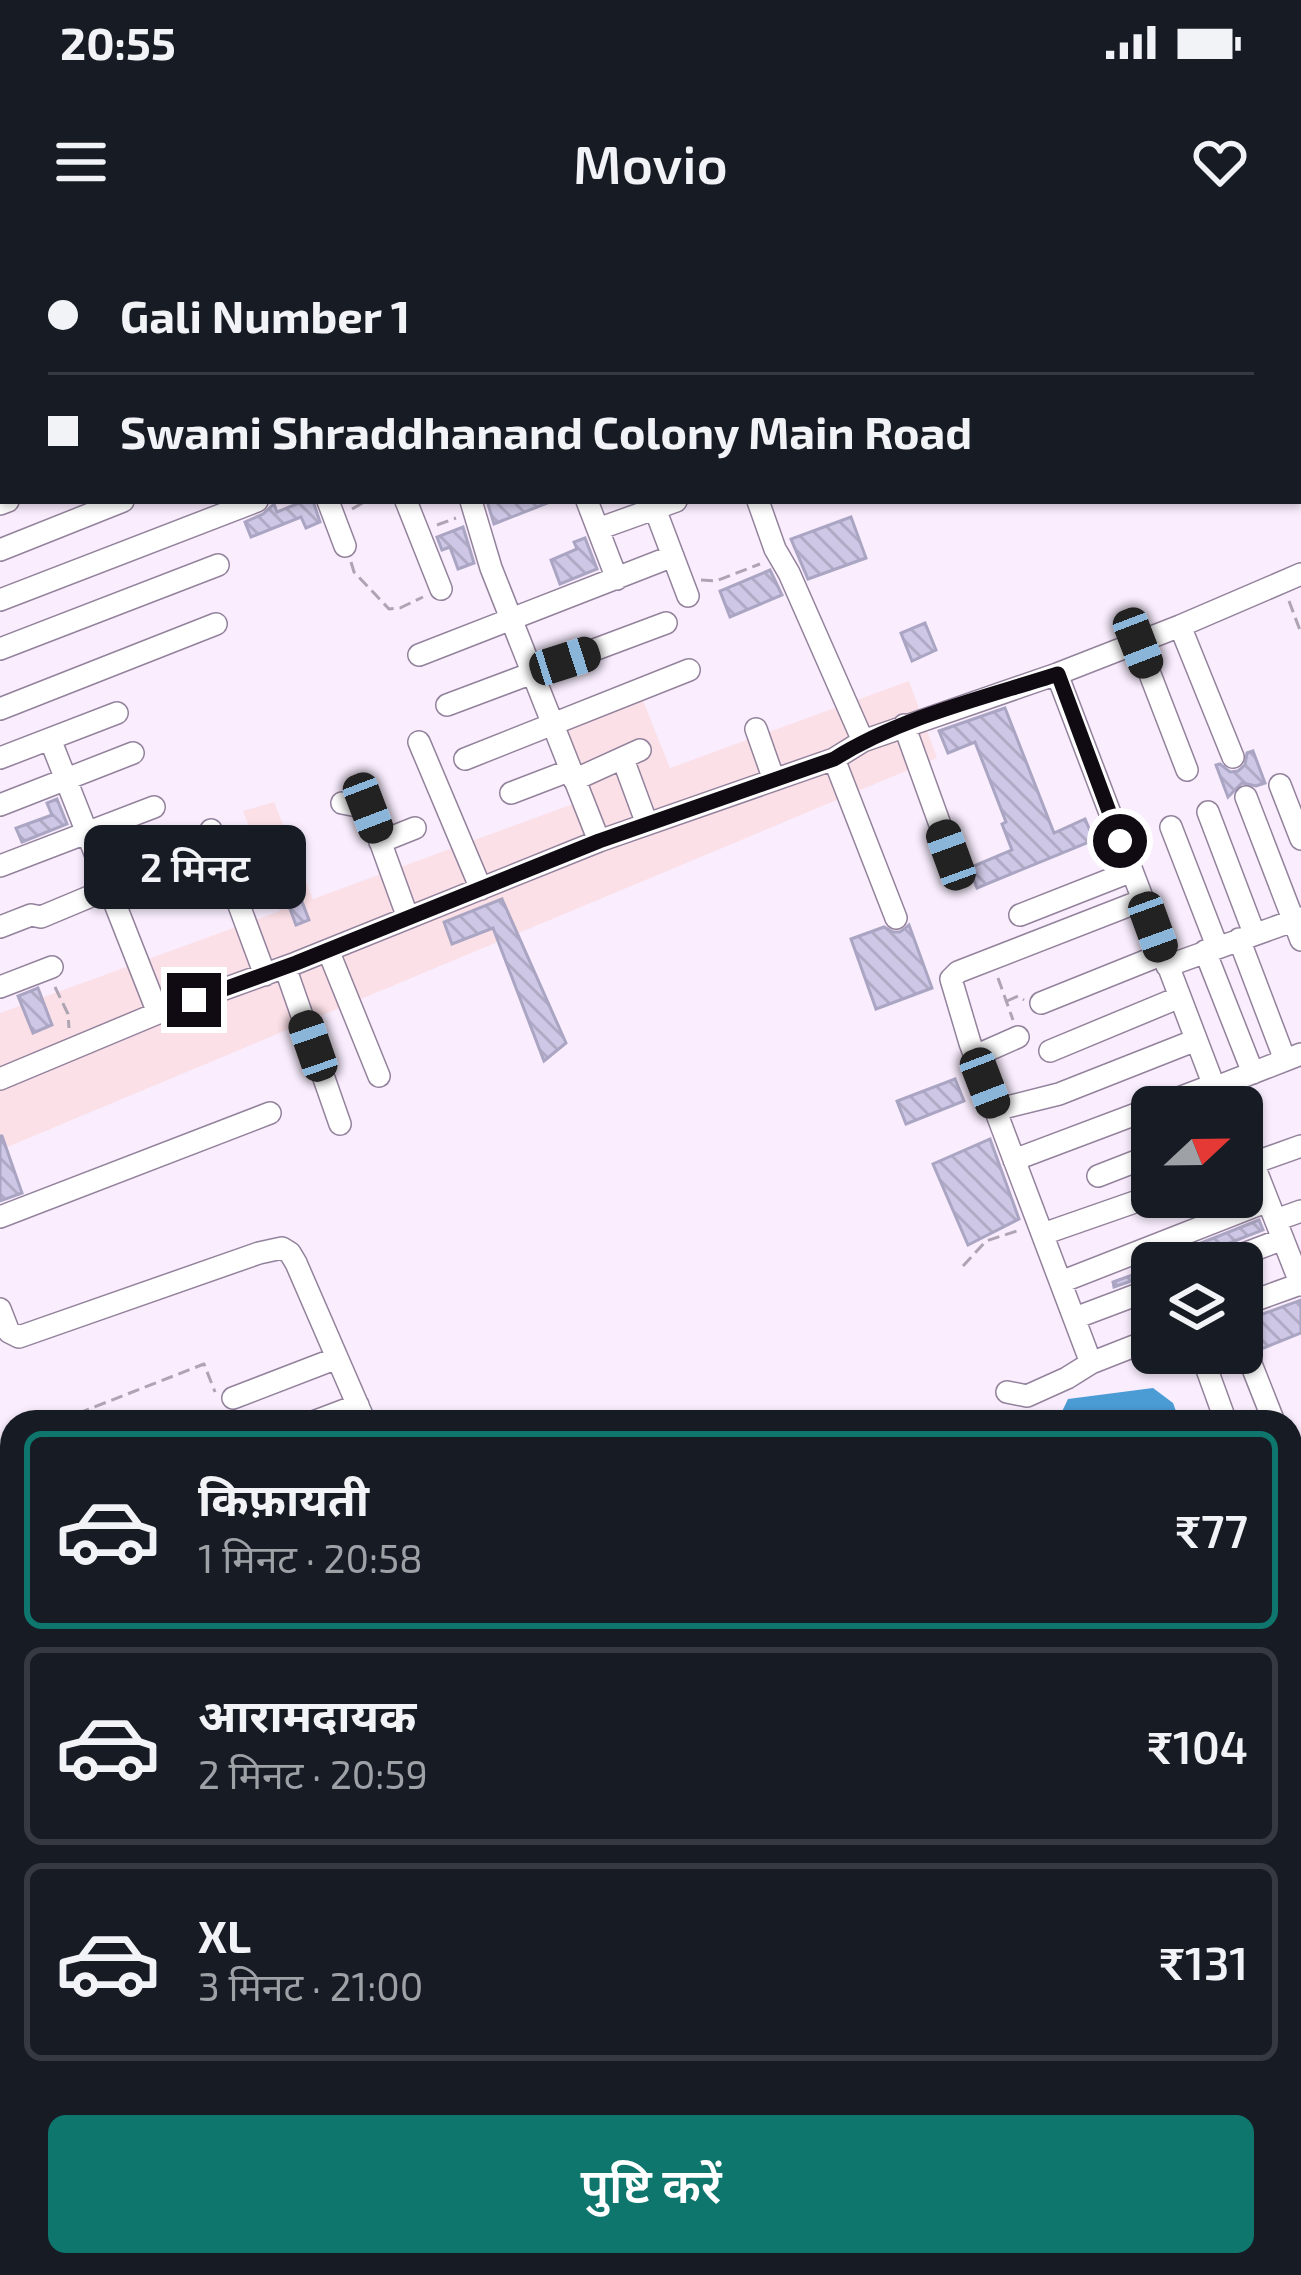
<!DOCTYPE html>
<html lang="hi">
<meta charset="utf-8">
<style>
body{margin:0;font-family:"Exo 2","Noto Sans Devanagari",sans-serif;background:#242831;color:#f1f3f6;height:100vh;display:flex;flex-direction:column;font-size:45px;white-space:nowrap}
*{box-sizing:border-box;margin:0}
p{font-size:39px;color:#9ea1a6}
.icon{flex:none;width:66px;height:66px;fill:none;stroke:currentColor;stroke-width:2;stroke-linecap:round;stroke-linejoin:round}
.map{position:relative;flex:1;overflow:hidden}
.side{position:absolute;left:0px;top:1170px;width:1302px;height:867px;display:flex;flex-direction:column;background:#171b24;border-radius:36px 36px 0 0;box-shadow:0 3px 9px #0004}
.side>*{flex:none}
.banner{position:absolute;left:0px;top:0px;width:1302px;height:264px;box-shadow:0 3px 9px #0004;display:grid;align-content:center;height:264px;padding:0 48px;background:#171b24}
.needle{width:78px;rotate:68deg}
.tools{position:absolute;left:1131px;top:846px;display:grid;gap:24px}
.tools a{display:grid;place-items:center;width:132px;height:132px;border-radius:18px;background:#171b24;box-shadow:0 3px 9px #0004;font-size:60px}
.end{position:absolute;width:54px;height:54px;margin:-27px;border:15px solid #100a13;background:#fff;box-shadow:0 0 0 6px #fff}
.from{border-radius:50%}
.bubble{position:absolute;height:84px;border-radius:18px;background:#171b24;box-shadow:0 3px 9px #0004;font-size:39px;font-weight:600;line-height:84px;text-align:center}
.car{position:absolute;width:36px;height:72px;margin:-36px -18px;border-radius:15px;box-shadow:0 0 9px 3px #0007;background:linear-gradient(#222 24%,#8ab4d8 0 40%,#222 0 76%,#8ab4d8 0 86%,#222 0)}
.banner b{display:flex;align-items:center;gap:42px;height:114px;font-size:45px}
.banner b+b{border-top:3px solid #363941}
.banner i{width:30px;height:30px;background:#f1f3f6}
ul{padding:21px 0 0;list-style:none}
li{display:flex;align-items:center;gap:36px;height:198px;margin:0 24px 18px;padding:0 24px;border:6px solid #363941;border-radius:18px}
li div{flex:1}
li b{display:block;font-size:45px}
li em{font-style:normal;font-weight:600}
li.active{border-color:#0f766e}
li>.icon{width:108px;height:108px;stroke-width:1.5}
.action{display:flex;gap:24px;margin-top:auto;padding:24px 48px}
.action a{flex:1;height:138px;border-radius:18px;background:#0f766e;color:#fff;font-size:48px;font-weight:600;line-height:138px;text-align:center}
.status{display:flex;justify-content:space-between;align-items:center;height:84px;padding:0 60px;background:#171b24;direction:ltr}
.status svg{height:33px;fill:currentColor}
header{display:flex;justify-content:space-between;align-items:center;height:156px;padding:0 48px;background:#171b24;font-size:54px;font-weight:600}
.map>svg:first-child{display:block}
</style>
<div class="status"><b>20:55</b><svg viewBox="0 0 49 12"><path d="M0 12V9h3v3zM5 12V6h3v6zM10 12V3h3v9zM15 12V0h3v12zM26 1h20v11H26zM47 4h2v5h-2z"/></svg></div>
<header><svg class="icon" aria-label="menu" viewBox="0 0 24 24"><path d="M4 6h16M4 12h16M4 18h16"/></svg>Movio<svg class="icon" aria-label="heart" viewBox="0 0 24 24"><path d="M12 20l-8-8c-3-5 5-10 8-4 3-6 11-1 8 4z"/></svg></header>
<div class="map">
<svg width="1301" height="2035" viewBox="0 0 1301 2035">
<defs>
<pattern id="wetland-marsh" width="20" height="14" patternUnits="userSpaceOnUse" patternTransform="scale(3)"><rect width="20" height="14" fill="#ccdf99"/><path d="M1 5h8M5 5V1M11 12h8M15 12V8" fill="none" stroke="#aebe83"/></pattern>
<pattern id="building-back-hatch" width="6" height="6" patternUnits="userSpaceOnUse" patternTransform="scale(3)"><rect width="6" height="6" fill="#cec8e6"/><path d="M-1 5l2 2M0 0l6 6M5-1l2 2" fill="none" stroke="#b0aac4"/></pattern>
</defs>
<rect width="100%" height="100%" fill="#f9edfe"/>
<!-- commercial -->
<path fill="#fbe0e7" d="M909,441L937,518L0,910V773L280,671L243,571L274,562L313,659L592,557L565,483L640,453L670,528Z"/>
<!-- wetland -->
<path fill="url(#wetland-marsh)" d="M12,1563V1901L0,1905V1567Z"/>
<!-- water -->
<path fill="#4b9bd4" d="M1153,1148L1173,1163L1180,1182H1057L1068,1159Z"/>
<!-- building -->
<path fill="url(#building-back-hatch)" stroke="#aaa5c2" stroke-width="3" d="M304,261H313L320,282L306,288L301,277L251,297L245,282L263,274L274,264L277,272Z
M487,261H550V262L494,284Z
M851,277L866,318L808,339L791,299Z
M463,287L474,323L458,329L450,307L442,310L437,297Z
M585,298L597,329L560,344L551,320L577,309L574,302Z
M770,330L782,355L730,377L720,351Z
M925,383L936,410L912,421L901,393Z
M1005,468L1054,593L1085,579L1094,600L977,648L969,628L1012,610L1002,584L1006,582L975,502L948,513L939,491Z
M1253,511L1265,543L1256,546L1242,543L1228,557L1216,525L1220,524L1230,532L1238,531L1245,525L1247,513Z
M57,559L67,584L22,602L16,588L52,575L47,563Z
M287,622L309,680L296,685L274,626Z
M502,659L566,803L544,821L493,688L452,704L444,682Z
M909,685L932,748L876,769L851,699L884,687L893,692H900Z
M38,748L52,785L33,793L18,756Z
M955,839L964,861L906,884L897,861Z
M0,896H2L22,953L0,961Z
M990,899L1019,979L968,1005L933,924Z
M1259,980L1263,990L1178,1023H1152V1034L1114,1047L1113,1042L1149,1029L1148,1024Z
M1301,1060V1093L1261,1109L1249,1079Z"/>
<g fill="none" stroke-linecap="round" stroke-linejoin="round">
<!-- minor casing -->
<g stroke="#93829c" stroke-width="24">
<path id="minor" d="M60,0L61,3
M154,0L155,3
M219,0L221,3
M300,0L302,3
M370,0L371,3
M487,0L488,3
M663,0L664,3
M784,0L785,3
M934,0L936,3
M1053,0L1054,3
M0,26L3,34
M0,182L3,181
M328,261L345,306
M406,261L441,349
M471,261L491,328L599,601
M587,261L617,339
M758,261L775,309L789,333L863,501
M0,264L8,261
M655,269L688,356
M598,289L676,261
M0,310L123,261
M0,360L257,261
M1180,386L1233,517
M1138,403L1187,530
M0,409L218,325
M419,415L673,316
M1057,434L1222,867
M447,465L666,383
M0,469L216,384
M904,485L951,615
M756,489L774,540
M50,499L158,773
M419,502L481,649
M0,518L117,473
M465,519L689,430
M623,519L647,584
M834,519L896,678
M574,540L640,510
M1280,545L1301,599
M511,553L571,530
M1246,557L1301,700
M342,563L368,568L408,678
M0,565L133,513
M1208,572L1254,693
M1171,587L1217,706
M211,590L265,735
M380,602L415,588
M0,626L154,567
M1020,675L1132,631
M0,687L31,675L41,677L108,649
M1239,699L1285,820
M328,710L379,836
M1205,711L1253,833
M1167,726L1301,678
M285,727L340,884
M0,747L52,727
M1041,763L1163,714
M1050,811L1180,757
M975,816L1018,797
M0,839L158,773L296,723L599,601L834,519L863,501L1057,434L1180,386L1301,334
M1214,848L1301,814
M1155,867L1213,845
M995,870L1059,854L1196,800
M1242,905L1253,923L1301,1045
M1014,920L1152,868
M1242,927L1301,906
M1098,936L1152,915
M0,977L270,873
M1276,980L1301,971
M1043,994L1152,956
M1220,1023L1283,999
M1061,1042L1268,961
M1242,1065L1300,1044
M0,1069L9,1092L19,1097L259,1013L282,1008L290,1013L296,1023L365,1182
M1075,1078L1152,1049
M1242,1101L1274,1182
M1201,1113L1226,1182
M1091,1123L970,803L951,739L958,732L1143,660
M1007,1152L1027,1156L1067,1138L1091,1123L1152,1099
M233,1158L337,1118
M313,1182L358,1165
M1290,1224L1301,1252
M0,1397L12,1392
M0,1415L12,1445
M0,1500L12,1495
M0,1551L12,1546
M1290,1587L1301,1582
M1290,1624L1301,1653
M1290,1728L1301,1724
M1296,1857L1301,1870
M1290,1937L1301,1933
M0,1948L12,1943
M449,2025L453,2035
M518,2025L522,2035
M584,2025L587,2035
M647,2025L651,2035
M713,2025L717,2035
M773,2025L777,2035
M880,2025L884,2035
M1063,2025L1067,2035
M1201,2025L1204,2035
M6,2035L32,2025
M227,2035L252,2025
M351,2035L372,2027
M840,2035L864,2025"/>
</g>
<!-- path -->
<path stroke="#aea4b2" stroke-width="3" stroke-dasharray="12 6" stroke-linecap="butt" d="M101,0L102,3
M352,269L366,261
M437,285L456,278
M351,322L354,332L389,369L400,368L423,357
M701,340L716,341L760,324
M1289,361L1301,393
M998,738L1013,780
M55,747L68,774L69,788
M1007,761L1018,756L1024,760
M963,1026L986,1001L1020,990
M61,1180L204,1124L215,1152
M1301,1398L1291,1372L1292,1366L1301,1363"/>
<!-- minor -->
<use href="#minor" stroke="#fff" stroke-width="21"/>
</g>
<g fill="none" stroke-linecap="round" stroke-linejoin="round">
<!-- route -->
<path stroke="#100a13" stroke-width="15" d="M194,760L296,723L599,601L834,519C901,477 983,458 1058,434L1120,601"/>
</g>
</svg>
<div class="tools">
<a><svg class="needle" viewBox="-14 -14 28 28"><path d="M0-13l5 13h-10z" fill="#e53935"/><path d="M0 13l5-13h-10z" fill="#9ea1a6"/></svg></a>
<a><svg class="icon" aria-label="layers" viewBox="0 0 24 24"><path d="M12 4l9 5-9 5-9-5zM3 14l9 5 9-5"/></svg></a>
</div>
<i class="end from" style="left:1120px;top:601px"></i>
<i class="end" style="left:194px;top:760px"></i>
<div class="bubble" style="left:84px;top:585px;width:222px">2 मिनट</div>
<i class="car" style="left:1138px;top:403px;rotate:159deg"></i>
<i class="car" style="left:565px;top:421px;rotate:72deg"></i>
<i class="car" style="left:368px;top:568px;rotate:159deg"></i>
<i class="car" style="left:951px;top:615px;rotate:340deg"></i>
<i class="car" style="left:1153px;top:687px;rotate:160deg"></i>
<i class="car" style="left:313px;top:806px;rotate:341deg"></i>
<i class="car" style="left:985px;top:843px;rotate:159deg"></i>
<div class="banner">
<b><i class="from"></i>Gali Number 1</b>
<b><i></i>Swami Shraddhanand Colony Main Road</b>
</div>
<section class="side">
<ul>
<li class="active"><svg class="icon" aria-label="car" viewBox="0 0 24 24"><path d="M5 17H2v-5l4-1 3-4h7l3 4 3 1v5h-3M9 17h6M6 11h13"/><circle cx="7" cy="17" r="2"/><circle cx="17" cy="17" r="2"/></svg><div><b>किफ़ायती</b><p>1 मिनट · 20:58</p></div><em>₹77</em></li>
<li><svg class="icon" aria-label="car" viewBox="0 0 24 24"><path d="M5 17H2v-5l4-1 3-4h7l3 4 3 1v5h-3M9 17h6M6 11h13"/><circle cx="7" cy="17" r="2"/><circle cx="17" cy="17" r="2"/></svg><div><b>आरामदायक</b><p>2 मिनट · 20:59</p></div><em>₹104</em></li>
<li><svg class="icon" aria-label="car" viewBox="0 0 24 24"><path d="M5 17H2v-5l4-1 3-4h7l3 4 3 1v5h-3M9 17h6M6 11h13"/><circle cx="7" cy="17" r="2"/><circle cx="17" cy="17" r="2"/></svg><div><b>XL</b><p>3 मिनट · 21:00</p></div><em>₹131</em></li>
</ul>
<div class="action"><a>पुष्टि करें</a></div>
</section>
</div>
